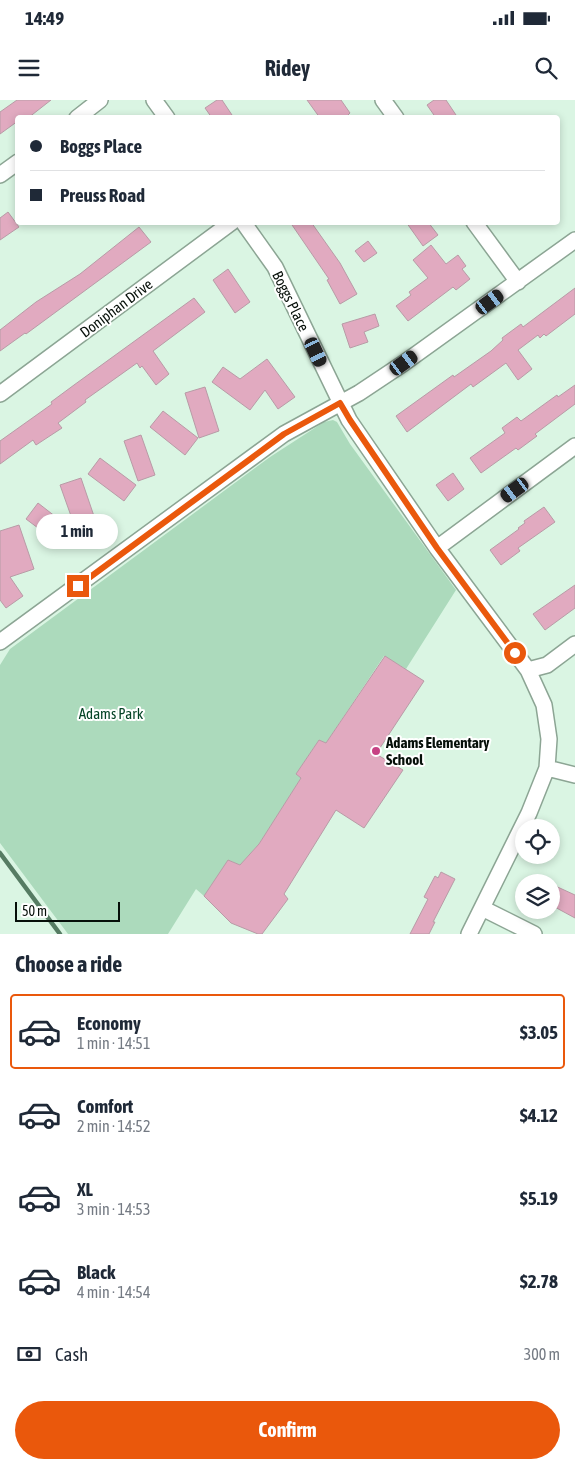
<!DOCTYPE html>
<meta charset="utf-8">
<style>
body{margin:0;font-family:"Asap Condensed",sans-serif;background:#f6f6f7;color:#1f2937;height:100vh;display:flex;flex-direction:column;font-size:19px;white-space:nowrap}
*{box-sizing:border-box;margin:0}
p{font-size:16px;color:#747a83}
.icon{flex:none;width:28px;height:28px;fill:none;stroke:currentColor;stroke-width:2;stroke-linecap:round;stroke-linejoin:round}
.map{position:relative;height:834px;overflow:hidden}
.details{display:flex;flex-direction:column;background:#fff;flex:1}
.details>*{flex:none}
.top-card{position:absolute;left:15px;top:15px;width:545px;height:110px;border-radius:5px;box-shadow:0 2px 8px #0003;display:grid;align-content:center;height:110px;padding:0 15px;background:#fff}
.tools{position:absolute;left:515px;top:719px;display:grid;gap:10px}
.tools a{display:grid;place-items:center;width:45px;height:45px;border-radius:50%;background:#fff;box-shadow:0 2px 8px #0003;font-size:25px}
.scale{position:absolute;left:15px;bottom:12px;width:105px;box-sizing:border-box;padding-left:5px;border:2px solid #060f09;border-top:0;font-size:14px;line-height:18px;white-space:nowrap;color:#060f09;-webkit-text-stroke:4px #fff;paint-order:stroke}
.end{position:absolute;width:22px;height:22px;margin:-11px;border:6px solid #ea580c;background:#fff;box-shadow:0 0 0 2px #fff}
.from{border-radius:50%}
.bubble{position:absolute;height:35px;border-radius:18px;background:#fff;box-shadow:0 2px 8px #0003;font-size:16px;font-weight:700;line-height:35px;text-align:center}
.car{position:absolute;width:15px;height:30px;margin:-15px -8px;border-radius:6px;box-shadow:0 0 4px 1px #0007;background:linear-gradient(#222 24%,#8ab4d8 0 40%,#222 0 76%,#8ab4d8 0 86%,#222 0)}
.top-card b{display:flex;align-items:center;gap:18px;height:48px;font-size:19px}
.top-card b+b{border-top:1px solid #e0e1e3}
.top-card i{width:12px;height:12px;background:#1f2937}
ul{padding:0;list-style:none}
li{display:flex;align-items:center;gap:15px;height:75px;margin:0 10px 8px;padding:0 5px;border:2px solid transparent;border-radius:5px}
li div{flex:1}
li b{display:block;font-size:19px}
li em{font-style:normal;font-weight:700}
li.selected{border-color:#ea580c}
li>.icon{width:45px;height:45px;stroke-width:1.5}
h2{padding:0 15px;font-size:22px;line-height:60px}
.pay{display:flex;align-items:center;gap:12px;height:55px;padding:0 15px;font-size:19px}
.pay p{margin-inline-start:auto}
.cta{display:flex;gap:10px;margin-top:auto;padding:10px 15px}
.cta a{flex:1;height:58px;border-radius:30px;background:#ea580c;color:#fff;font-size:20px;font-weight:700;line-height:58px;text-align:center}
.status{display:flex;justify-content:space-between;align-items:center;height:35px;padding:0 25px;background:#fff;direction:ltr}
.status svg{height:14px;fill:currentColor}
header{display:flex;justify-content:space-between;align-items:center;height:65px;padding:0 15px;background:#fff;font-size:22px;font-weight:700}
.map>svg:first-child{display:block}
</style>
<div class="status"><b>14:49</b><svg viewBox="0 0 49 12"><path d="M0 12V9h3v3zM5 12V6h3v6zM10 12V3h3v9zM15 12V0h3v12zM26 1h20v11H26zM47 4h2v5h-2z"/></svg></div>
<header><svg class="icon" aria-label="menu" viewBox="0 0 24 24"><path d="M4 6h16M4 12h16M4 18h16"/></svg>Ridey<svg class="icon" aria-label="search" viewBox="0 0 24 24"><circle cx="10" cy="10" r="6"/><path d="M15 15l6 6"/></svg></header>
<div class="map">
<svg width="575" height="834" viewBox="0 0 575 834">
<rect width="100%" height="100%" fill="#daf5e3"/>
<!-- green -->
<path fill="#acdabc" d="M333,320L337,322L350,344L456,490L406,569L384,556L326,643L319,640L296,674L301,678L259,744L240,765L228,760L204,796L196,789L168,834H68L0,743V565L10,549L270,357L324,322Z"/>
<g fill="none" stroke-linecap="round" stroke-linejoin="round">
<!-- stream -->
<path stroke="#567c63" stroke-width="4.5" d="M0,753L60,834"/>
</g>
<!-- building -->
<path fill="#e1aac0" stroke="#b89ba6" d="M17,0H51L28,18H18V21L0,34V12Z
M217,0H222L234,18H212L205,8Z
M307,0H341L350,13L345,18H320Z
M434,0H446L458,18H436L427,5Z
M8,112L19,127L0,140V118Z
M290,122H311L340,163L357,194L340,204L327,180L329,179Z
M406,122H428L438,135L423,146Z
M139,127L151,142L26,234L25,233L0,251V230L36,202L80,174Z
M368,141L377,153L364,162L355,151Z
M431,145L446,164L458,155L466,166L462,169L470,179L456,190L453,187L408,221L396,206L411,195L409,192L428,178L413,160Z
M228,169L250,202L235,213L213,180Z
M575,188V214L546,236L544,234L540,238L538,235L518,250L532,269L518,280L506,263L473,287L471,284L407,332L396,316L453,275L454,277L491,251L503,240L502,238L521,224L523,227Z
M194,198L205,212L153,251L169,274L156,285L142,266L140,268L137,263L85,300L86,302L58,323L62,328L36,345L33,340L0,364V341L52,304L51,302L74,285Z
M375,214L379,226L364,232L368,242L350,248L342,224Z
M267,259L295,297L278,309L265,290L250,310L212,282L223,267L240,279Z
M575,285V304L535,334L537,336L518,350L516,348L481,373L470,358L505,333L502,328L517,317L521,321L557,295L558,297Z
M205,287L219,331L199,338L185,293Z
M163,311L198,338L185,355L150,327Z
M141,335L155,375L138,381L124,341Z
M100,358L136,385L124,401L88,374Z
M453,373L464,389L448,401L436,385Z
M81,378L96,422L76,430L60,385Z
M38,403L74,431L62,446L26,419Z
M544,407L555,422L518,448L520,451L501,465L490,450L519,429L518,428L525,423L524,421Z
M19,425L34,469L10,477L23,496L6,508L0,500V431Z
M575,485V508L545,530L533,514Z
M385,556L424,581L376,654L403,670L364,728L336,710L284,794L288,799L262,834H258L231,823L204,796L228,760L240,765L259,744L301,678L296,674L319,640L326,643Z
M441,772L455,779L433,822H435L429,834H410L428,799L424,797L435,776L438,778Z
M551,784L575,795V818L551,805Z"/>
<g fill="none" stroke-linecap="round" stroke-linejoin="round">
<!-- minor casing -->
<g stroke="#8ca594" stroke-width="18">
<path id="minor" d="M154,0L167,18
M383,0L396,18
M77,18L100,0
M0,75L18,62
M243,122L275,167L349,320L437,448L528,570L544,605L549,639L547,668L529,713L469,834
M474,122L518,182
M0,294L232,122
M437,448L575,346
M0,542L284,334L359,293L404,263L575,140
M528,570L547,565L575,544
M547,668L575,675
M482,808L534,834"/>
</g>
<!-- minor -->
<use href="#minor" stroke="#fff" stroke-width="15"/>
</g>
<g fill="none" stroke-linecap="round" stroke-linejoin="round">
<!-- route -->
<path stroke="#ea580c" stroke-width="6" d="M78,486L284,334L340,303L350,320L437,448L515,553"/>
</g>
<!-- markers -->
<circle fill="#c74284" stroke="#fff" stroke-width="2" cx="376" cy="651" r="5"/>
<g text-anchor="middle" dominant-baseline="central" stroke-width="4" stroke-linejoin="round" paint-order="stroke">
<!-- street labels -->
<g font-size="15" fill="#060f09" stroke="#fff">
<text transform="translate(291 201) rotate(64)">Boggs Place</text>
<text transform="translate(116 208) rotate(-37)">Doniphan Drive</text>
</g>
<!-- park labels -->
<g font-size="15" fill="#054426" stroke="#fff">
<text x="111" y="613">Adams Park</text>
</g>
<!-- poi labels -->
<g font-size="15" font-weight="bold" fill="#060f09" stroke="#fff" text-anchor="start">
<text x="386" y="642">Adams Elementary<tspan x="386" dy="17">School</tspan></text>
</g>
</g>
</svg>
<div class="tools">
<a><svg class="icon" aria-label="locate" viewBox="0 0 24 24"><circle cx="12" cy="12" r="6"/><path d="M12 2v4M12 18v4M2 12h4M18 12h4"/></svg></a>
<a><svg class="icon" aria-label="layers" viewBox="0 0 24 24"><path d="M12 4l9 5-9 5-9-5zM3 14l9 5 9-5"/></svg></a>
</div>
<div class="scale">50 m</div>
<i class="end from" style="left:515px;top:553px"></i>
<i class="end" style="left:78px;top:486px"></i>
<div class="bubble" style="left:36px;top:414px;width:82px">1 min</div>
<i class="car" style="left:490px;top:202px;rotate:54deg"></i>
<i class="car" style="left:316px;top:252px;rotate:155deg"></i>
<i class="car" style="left:404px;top:263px;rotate:54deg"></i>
<i class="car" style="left:515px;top:390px;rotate:234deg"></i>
<div class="top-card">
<b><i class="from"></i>Boggs Place</b>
<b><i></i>Preuss Road</b>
</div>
</div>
<section class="details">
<h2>Choose a ride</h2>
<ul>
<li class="selected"><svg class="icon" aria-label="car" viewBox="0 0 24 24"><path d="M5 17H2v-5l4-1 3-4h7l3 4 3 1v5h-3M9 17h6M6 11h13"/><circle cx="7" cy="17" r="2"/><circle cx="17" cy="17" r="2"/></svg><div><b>Economy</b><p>1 min · 14:51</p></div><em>$3.05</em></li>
<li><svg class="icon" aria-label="car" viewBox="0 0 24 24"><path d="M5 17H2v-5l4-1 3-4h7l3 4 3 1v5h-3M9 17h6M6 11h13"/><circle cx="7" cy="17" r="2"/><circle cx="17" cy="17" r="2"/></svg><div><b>Comfort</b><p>2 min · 14:52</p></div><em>$4.12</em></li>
<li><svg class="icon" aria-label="car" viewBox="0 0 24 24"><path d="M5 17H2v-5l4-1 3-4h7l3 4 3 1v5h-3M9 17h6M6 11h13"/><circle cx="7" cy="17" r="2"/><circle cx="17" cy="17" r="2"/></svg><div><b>XL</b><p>3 min · 14:53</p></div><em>$5.19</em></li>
<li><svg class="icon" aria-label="car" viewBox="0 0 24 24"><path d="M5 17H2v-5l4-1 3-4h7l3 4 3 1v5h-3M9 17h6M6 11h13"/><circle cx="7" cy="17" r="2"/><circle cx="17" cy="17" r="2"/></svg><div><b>Black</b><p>4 min · 14:54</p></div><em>$2.78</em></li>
</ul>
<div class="pay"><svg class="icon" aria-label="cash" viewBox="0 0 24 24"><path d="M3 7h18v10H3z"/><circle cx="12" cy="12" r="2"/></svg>Cash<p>300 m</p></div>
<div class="cta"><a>Confirm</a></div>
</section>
